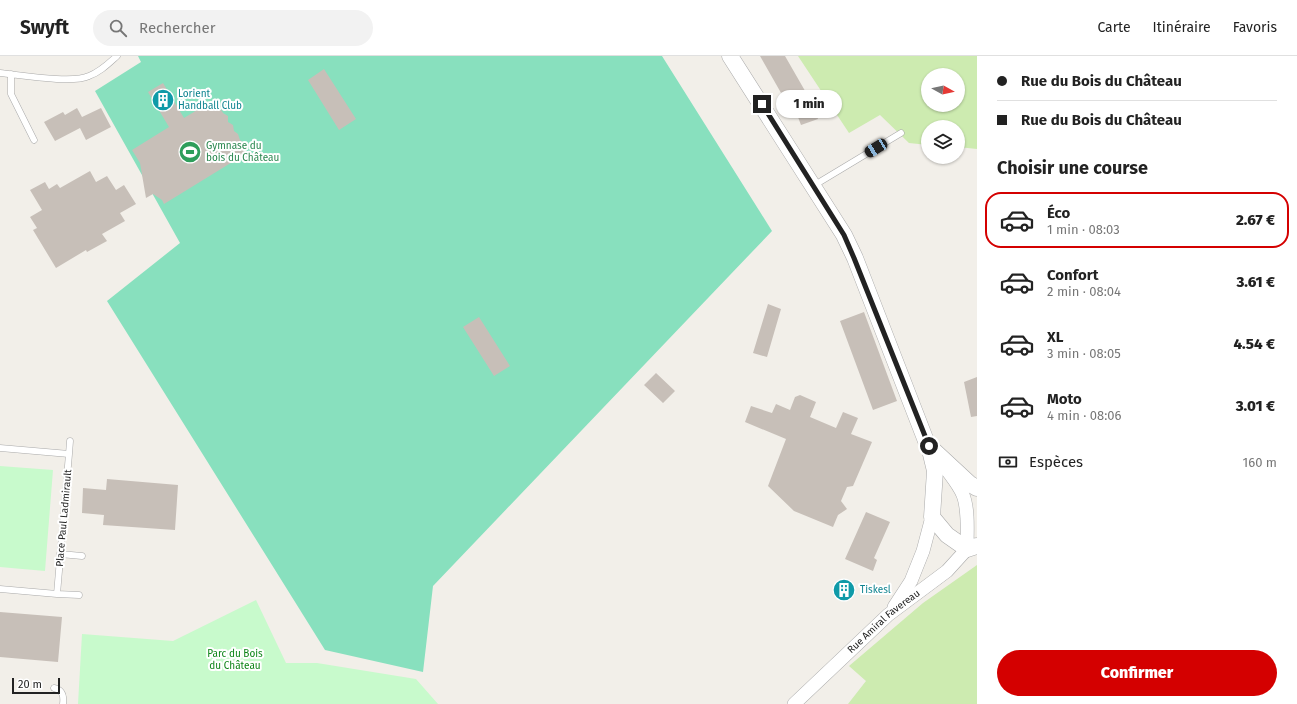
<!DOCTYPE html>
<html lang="fr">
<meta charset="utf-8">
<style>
body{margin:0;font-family:"Fira Sans",sans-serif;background:#f2f2f2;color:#222;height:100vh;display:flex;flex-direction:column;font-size:15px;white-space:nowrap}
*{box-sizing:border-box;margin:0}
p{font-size:13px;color:#767676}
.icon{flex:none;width:22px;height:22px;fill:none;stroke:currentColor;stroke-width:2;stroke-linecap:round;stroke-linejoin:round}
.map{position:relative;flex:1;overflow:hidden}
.drawer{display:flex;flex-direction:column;background:#fff;width:320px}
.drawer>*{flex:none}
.top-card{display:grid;align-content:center;height:88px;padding:0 20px;background:#fff}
.needle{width:26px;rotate:98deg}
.tools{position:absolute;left:921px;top:12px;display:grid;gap:8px}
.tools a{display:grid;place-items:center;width:44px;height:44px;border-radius:50%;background:#fff;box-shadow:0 1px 3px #0004;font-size:20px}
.scale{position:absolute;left:12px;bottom:10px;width:48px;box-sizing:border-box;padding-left:4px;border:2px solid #222;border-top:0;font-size:11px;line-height:14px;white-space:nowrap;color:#222;-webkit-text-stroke:3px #fff;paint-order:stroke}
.end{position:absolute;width:18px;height:18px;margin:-9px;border:5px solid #222;background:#fff;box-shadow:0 0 0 2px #fff}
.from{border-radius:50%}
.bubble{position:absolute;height:28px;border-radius:14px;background:#fff;box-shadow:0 1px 3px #0004;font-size:13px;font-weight:800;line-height:28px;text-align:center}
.car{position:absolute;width:12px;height:24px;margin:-12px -6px;border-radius:5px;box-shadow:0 0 3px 1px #0007;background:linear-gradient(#222 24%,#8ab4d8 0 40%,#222 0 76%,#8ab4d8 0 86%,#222 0)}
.top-card b{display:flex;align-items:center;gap:14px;height:38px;font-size:15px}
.top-card b+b{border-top:1px solid #e0e0e0}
.top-card i{width:10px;height:10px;background:#222}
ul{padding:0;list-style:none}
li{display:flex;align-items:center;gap:12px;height:56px;margin:0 8px 6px;padding:0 12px;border:2px solid transparent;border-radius:16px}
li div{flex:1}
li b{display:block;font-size:15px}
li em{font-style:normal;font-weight:800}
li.current{border-color:#d40000}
li>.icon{width:36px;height:36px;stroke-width:1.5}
h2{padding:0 20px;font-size:18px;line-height:48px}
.pay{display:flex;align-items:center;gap:10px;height:44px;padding:0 20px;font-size:15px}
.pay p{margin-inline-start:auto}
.cta{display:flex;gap:8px;margin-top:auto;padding:8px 20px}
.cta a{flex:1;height:46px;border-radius:24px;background:#d40000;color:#fff;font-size:16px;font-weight:800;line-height:46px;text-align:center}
header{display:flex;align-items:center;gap:24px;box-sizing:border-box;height:56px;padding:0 20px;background:#fff;border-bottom:1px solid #e0e0e0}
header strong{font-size:19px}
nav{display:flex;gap:22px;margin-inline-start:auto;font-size:14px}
.search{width:280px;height:36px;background:#f2f2f2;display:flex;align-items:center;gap:10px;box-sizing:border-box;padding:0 14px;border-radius:22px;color:#767676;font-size:15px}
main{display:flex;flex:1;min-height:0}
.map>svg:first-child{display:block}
</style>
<header>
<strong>Swyft</strong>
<div class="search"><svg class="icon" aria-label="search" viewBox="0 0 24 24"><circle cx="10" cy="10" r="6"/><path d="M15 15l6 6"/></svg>Rechercher</div>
<nav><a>Carte</a><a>Itinéraire</a><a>Favoris</a></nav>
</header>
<main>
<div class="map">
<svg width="977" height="648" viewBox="0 0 977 648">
<rect width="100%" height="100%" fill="#f2efe9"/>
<!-- grass -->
<path fill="#cdebb0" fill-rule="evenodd" d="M798,0H977V93L958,91V71H928V89L909,87L880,59L849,77ZM928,19H958V49H928Z
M977,509V648H848L866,625L849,610L923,547Z"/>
<!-- park -->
<path fill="#c8facc" d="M0,410L53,414L45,515L0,511Z
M256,544L286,607H317L416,623L438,648H78L82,578L173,585Z"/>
<!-- pitch -->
<path fill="#88e0be" d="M138,0H662L772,175L433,530L423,616L325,594L107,245L180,187L95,35L141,6Z"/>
<!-- building -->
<path fill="#c7bfb8" d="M760,0H785L812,47L818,63L801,69L796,56L793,58Z
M324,13L356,63L339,74L308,24Z
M163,27L184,62L215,43L223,57L228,60V66L233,69L234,75L238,78L240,84L245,88V93L247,97L164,148L162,144L153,138L146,142L140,107L132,94L169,71L148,36Z
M77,52L82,61L101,52L111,71L86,84L80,72L55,85L44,66L63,56L65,59Z
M90,115L96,126L107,120L116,134L124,129L136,148L120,157L125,165L102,178L107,185L87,196L86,194L56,212L33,174L37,172L30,161L42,154L30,134L45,126L49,133L57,128L60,132Z
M768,248L781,253L767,301L753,297Z
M864,256L897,345L873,354L840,265Z
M479,261L510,310L494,320L463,271Z
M656,317L675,335L663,347L644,329Z
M977,321V360L971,361L964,326Z
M800,339L816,346L810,361L836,372L843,356L858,362L851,378L872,386L853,430L847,431L841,445L847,453L838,459L833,471L794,455L768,430L786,383L745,366L751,350L772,357L776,348L790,354L795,341Z
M107,423L178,429L175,474L103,469L104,459L82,457L83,432L106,434Z
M866,456L890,466L874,502L877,504L873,515L845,503Z
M0,556L62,561L58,606L0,601Z"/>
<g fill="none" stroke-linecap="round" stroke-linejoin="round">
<!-- service casing -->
<g stroke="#a9a9a9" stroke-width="7">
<path id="service" d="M0,17C21,19 72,28 89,20C100,16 108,8 117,0
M11,18V38L34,84
M813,130L901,77
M0,392L69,398L57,538L0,533
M69,398L70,385
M60,498L82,500
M57,538L79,539
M54,632C63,634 64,640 63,648"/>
</g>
<!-- minor casing -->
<g stroke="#a9a9a9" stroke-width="14">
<g id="minor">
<path d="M894,551L911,525L923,495L932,461"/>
<path id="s1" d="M794,648L888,559L947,515L967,493C967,477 969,454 963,439C959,429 951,420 944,410"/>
</g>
</g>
<!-- tertiary casing -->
<g stroke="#a9a9a9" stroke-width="17">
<path id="tertiary" d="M730,0L844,179L855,202L926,385L929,390L970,428L977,432
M929,390L935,415L932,461L947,479L967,493L977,490"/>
</g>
<!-- service -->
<use href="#service" stroke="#fff" stroke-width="6"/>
<!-- minor -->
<use href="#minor" stroke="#fff" stroke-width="13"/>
<!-- tertiary -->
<use href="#tertiary" stroke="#fff" stroke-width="16"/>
</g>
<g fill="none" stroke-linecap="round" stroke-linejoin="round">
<!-- route -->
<path stroke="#222" stroke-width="5" d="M762,48L844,179L854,202L929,390"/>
</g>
<!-- icons -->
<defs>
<g id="building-disc" transform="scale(1.15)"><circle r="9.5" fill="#0f9aa8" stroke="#fff"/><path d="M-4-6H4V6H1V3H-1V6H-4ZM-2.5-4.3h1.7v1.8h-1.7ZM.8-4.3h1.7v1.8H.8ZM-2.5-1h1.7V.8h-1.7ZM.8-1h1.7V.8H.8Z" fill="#fff"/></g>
<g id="stadium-disc" transform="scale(1.15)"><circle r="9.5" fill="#2e9e5b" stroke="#fff"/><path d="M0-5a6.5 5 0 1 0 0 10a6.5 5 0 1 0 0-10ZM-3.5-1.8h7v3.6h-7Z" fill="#fff"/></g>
</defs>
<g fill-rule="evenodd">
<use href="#building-disc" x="163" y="44"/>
<use href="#stadium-disc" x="190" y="96"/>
<use href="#building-disc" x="844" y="534"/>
</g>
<g text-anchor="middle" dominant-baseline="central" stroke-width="4" stroke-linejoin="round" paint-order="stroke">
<!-- culture labels -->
<g font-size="10" fill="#0d838f" stroke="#fff" text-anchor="start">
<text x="178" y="38">Lorient<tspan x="178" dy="12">Handball Club</tspan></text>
<text x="860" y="534">Tiskesl</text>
</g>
<!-- leisure labels -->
<g font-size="10" fill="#27864d" stroke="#fff" text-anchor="start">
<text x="206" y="90">Gymnase du<tspan x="206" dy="12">bois du Château</tspan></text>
</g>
<!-- street labels -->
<g font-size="10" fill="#222" stroke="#fff">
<text transform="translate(64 462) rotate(-85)">Place Paul Ladmirault</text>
<text stroke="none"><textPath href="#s1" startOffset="122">Rue Amiral Favereau</textPath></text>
</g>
<!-- park labels -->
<g font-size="10" fill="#0c8416" stroke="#fff">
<text x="235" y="598">Parc du Bois<tspan x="235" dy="12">du Château</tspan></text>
</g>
</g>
</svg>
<div class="tools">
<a><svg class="needle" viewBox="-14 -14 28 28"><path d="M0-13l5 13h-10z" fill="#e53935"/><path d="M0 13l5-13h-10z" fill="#767676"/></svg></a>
<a><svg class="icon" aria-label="layers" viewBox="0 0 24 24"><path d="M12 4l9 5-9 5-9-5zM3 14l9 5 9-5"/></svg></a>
</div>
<div class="scale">20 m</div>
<i class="end from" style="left:929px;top:390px"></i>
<i class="end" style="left:762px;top:48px"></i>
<div class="bubble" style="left:776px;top:34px;width:66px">1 min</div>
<i class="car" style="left:876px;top:92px;rotate:239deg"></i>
</div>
<section class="drawer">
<div class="top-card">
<b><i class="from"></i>Rue du Bois du Château</b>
<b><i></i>Rue du Bois du Château</b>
</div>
<h2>Choisir une course</h2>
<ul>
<li class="current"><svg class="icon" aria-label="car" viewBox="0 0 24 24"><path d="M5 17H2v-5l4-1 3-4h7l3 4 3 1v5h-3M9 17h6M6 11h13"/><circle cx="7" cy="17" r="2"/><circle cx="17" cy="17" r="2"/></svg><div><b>Éco</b><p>1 min · 08:03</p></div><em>2.67 €</em></li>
<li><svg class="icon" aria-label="car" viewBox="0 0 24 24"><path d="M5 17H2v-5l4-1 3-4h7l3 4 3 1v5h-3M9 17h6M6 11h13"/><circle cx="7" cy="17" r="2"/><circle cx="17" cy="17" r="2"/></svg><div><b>Confort</b><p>2 min · 08:04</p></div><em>3.61 €</em></li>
<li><svg class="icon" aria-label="car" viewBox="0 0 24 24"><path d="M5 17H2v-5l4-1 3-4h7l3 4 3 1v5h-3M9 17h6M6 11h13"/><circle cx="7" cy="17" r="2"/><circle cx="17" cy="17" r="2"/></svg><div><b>XL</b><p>3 min · 08:05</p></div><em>4.54 €</em></li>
<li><svg class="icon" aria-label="car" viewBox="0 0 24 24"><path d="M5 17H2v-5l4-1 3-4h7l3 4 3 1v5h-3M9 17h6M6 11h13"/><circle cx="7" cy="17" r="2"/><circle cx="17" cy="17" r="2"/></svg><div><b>Moto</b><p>4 min · 08:06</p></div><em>3.01 €</em></li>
</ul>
<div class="pay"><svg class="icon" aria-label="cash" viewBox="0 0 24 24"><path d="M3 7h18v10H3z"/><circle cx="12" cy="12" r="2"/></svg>Espèces<p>160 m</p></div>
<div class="cta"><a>Confirmer</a></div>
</section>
</main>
